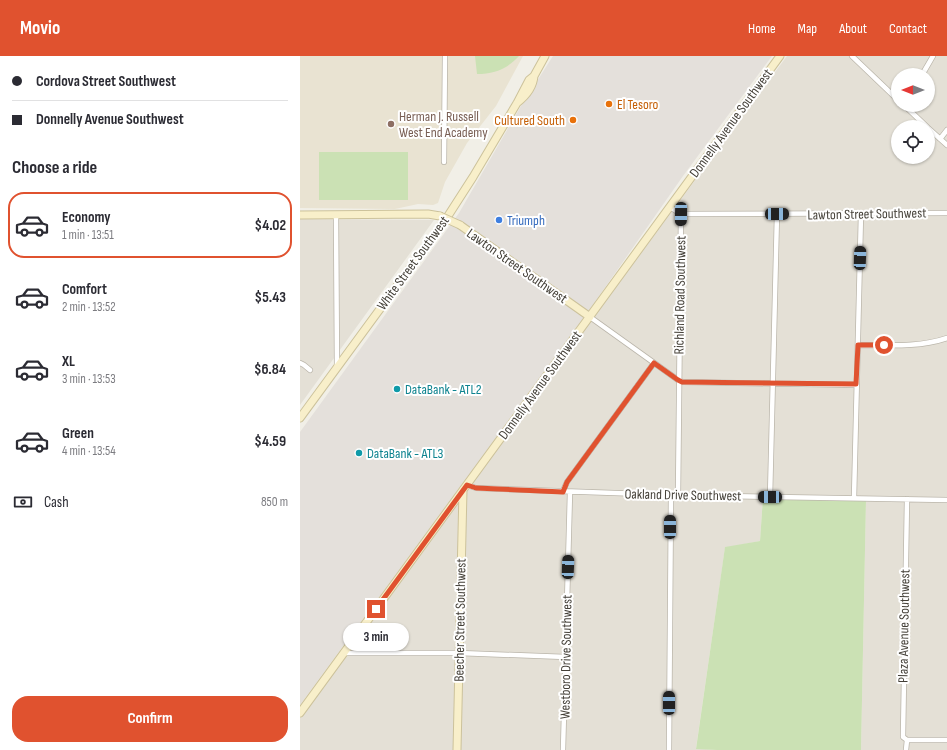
<!DOCTYPE html>
<meta charset="utf-8">
<style>
body{margin:0;font-family:"Sofia Sans Condensed",sans-serif;background:#f7f7f7;color:#2b2b33;height:100vh;display:flex;flex-direction:column;font-size:15px;white-space:nowrap}
*{box-sizing:border-box;margin:0}
p{font-size:13px;color:#7c7c81}
.icon{flex:none;width:22px;height:22px;fill:none;stroke:currentColor;stroke-width:2;stroke-linecap:round;stroke-linejoin:round}
.map{position:relative;flex:1;overflow:hidden}
.details{display:flex;flex-direction:column;background:#fff;width:300px}
.details>*{flex:none}
.top-card{display:grid;align-content:center;height:88px;padding:0 12px;background:#fff}
.needle{width:26px;rotate:270deg}
.tools{position:absolute;left:591px;top:12px;display:grid;gap:8px}
.tools a{display:grid;place-items:center;width:44px;height:44px;border-radius:50%;background:#fff;box-shadow:0 1px 3px #0004;font-size:20px}
.end{position:absolute;width:18px;height:18px;margin:-9px;border:5px solid #e0522f;background:#fff;box-shadow:0 0 0 2px #fff}
.from{border-radius:50%}
.bubble{position:absolute;height:28px;border-radius:14px;background:#fff;box-shadow:0 1px 3px #0004;font-size:13px;font-weight:700;line-height:28px;text-align:center}
.car{position:absolute;width:12px;height:24px;margin:-12px -6px;border-radius:5px;box-shadow:0 0 3px 1px #0007;background:linear-gradient(#222 24%,#8ab4d8 0 40%,#222 0 76%,#8ab4d8 0 86%,#222 0)}
.top-card b{display:flex;align-items:center;gap:14px;height:38px;font-size:15px}
.top-card b+b{border-top:1px solid #e1e1e2}
.top-card i{width:10px;height:10px;background:#2b2b33}
ul{padding:0;list-style:none}
li{display:flex;align-items:center;gap:12px;height:66px;margin:0 8px 6px;padding:0 4px;border:2px solid transparent;border-radius:16px}
li div{flex:1}
li b{display:block;font-size:15px}
li em{font-style:normal;font-weight:700}
li.selected{border-color:#e0522f}
li>.icon{width:36px;height:36px;stroke-width:1.5}
h2{padding:0 12px;font-size:18px;line-height:48px}
.pay{display:flex;align-items:center;gap:10px;height:44px;padding:0 12px;font-size:15px}
.pay p{margin-inline-start:auto}
.cta{display:flex;gap:8px;margin-top:auto;padding:8px 12px}
.cta a{flex:1;height:46px;border-radius:16px;background:#e0522f;color:#fff;font-size:16px;font-weight:700;line-height:46px;text-align:center}
header{display:flex;align-items:center;gap:24px;box-sizing:border-box;height:56px;padding:0 20px;background:#e0522f;color:#fff}
header strong{font-size:19px}
nav{display:flex;gap:22px;margin-inline-start:auto;font-size:14px}
main{display:flex;flex:1;min-height:0}
.map>svg:first-child{display:block}
</style>
<header>
<strong>Movio</strong>
<nav><a>Home</a><a>Map</a><a>About</a><a>Contact</a></nav>
</header>
<main>
<section class="details">
<div class="top-card">
<b><i class="from"></i>Cordova Street Southwest</b>
<b><i></i>Donnelly Avenue Southwest</b>
</div>
<h2>Choose a ride</h2>
<ul>
<li class="selected"><svg class="icon" aria-label="car" viewBox="0 0 24 24"><path d="M5 17H2v-5l4-1 3-4h7l3 4 3 1v5h-3M9 17h6M6 11h13"/><circle cx="7" cy="17" r="2"/><circle cx="17" cy="17" r="2"/></svg><div><b>Economy</b><p>1 min · 13:51</p></div><em>$4.02</em></li>
<li><svg class="icon" aria-label="car" viewBox="0 0 24 24"><path d="M5 17H2v-5l4-1 3-4h7l3 4 3 1v5h-3M9 17h6M6 11h13"/><circle cx="7" cy="17" r="2"/><circle cx="17" cy="17" r="2"/></svg><div><b>Comfort</b><p>2 min · 13:52</p></div><em>$5.43</em></li>
<li><svg class="icon" aria-label="car" viewBox="0 0 24 24"><path d="M5 17H2v-5l4-1 3-4h7l3 4 3 1v5h-3M9 17h6M6 11h13"/><circle cx="7" cy="17" r="2"/><circle cx="17" cy="17" r="2"/></svg><div><b>XL</b><p>3 min · 13:53</p></div><em>$6.84</em></li>
<li><svg class="icon" aria-label="car" viewBox="0 0 24 24"><path d="M5 17H2v-5l4-1 3-4h7l3 4 3 1v5h-3M9 17h6M6 11h13"/><circle cx="7" cy="17" r="2"/><circle cx="17" cy="17" r="2"/></svg><div><b>Green</b><p>4 min · 13:54</p></div><em>$4.59</em></li>
</ul>
<div class="pay"><svg class="icon" aria-label="cash" viewBox="0 0 24 24"><path d="M3 7h18v10H3z"/><circle cx="12" cy="12" r="2"/></svg>Cash<p>850 m</p></div>
<div class="cta"><a>Confirm</a></div>
</section>
<div class="map">
<svg width="647" height="694" viewBox="0 0 647 694">
<rect width="100%" height="100%" fill="#f1efe7"/>
<!-- residential -->
<path fill="#e4e0d6" fill-rule="evenodd" d="M487,0H647V694H561L566,444L463,441L460,485L425,492L396,692L417,694H0V662L46,596ZM598,19H628V49H598ZM598,71H628V101H598Z
M0,163L134,164L0,349Z"/>
<!-- industrial -->
<path fill="#e4e0db" d="M253,0H472L383,120L290,253L0,649V376L159,157L221,50Z"/>
<!-- education -->
<path fill="#e9e3d2" d="M0,0H223L196,50L167,87L145,126L138,147L133,149L118,148L95,153L0,152Z"/>
<!-- green -->
<path fill="#cbe1b4" d="M175,0H219C207,13 194,18 177,18Z
M19,96H108V144H19Z
M463,441L566,444L561,694H417L396,693L425,491L460,485Z"/>
<g fill="none" stroke-linecap="round" stroke-linejoin="round">
<!-- street casing -->
<g stroke="#bbb6ab" stroke-width="6">
<path id="street" d="M552,0L598,44
M622,19L633,0
M604,49L627,71
M628,72L647,89
M640,83L647,74
M144,106L145,0
M370,151L381,158L647,157
M36,159L37,311
M290,261L378,324L383,326L557,329
M558,289C587,289 618,292 647,282
M0,307L4,309L10,314
M167,429L176,432L371,439L647,444
M263,435L267,426L354,307
M378,440L381,158
M470,441L477,158
M554,442L561,158
M44,597H159L266,601
M607,684H647
M263,694L270,436
M369,694L371,439
M606,694L607,684L603,681L607,443"/>
</g>
<!-- secondary casing -->
<g stroke="#ccc29b" stroke-width="9">
<path id="secondary" d="M217,47C226,40 233,32 234,20
M0,159L128,158L140,160
M160,169L290,261
M0,362L146,163L173,121L217,47L229,24L234,20L245,0
M0,657L480,0
M157,694L163,434"/>
</g>
<!-- street -->
<use href="#street" stroke="#fff" stroke-width="4.5"/>
<!-- secondary -->
<use href="#secondary" stroke="#f8efca" stroke-width="7"/>
<!-- secondary-bridge casing -->
<g stroke="#ccc29b" stroke-width="9" stroke-linecap="butt">
<path id="secondary-bridge" d="M140,160L160,169"/>
</g>
<!-- secondary-bridge -->
<use href="#secondary-bridge" stroke="#f8efca" stroke-width="7"/>
</g>
<g fill="none" stroke-linecap="round" stroke-linejoin="round">
<!-- route -->
<path stroke="#e0522f" stroke-width="5" d="M76,553L167,429L176,432L263,436L267,426L354,307L378,324L382,326L556,328L558,289H584"/>
</g>
<!-- markers -->
<g fill="#e8710a" stroke="#fff" stroke-width="1.5">
<circle cx="309" cy="48" r="4"/>
<circle cx="273" cy="64" r="4"/>
</g>
<circle fill="#8d6e63" stroke="#fff" stroke-width="1.5" cx="91" cy="68" r="4"/>
<circle fill="#3f7fe0" stroke="#fff" stroke-width="1.5" cx="199" cy="164" r="4"/>
<g fill="#0f9aa8" stroke="#fff" stroke-width="1.5">
<circle cx="97" cy="333" r="4"/>
<circle cx="59" cy="397" r="4"/>
</g>
<g text-anchor="middle" dominant-baseline="central" stroke-width="4" stroke-linejoin="round" paint-order="stroke">
<!-- food labels -->
<g font-size="14" fill="#c56008" stroke="#fff" text-anchor="start">
<text x="317" y="48">El Tesoro</text>
<text x="265" y="64" text-anchor="end">Cultured South</text>
</g>
<!-- education labels -->
<g font-size="14" fill="#785e54" stroke="#fff" text-anchor="start">
<text x="99" y="60">Herman J. Russell<tspan x="99" dy="16">West End Academy</tspan></text>
</g>
<!-- street labels -->
<g font-size="14" fill="#433f37" stroke="#fff">
<text transform="translate(431 67) rotate(-54)">Donnelly Avenue Southwest</text>
<text transform="translate(567 158) rotate(-1)">Lawton Street Southwest</text>
<text transform="translate(113 207) rotate(-54)">White Street Southwest</text>
<text transform="translate(217 210) rotate(35)">Lawton Street Southwest</text>
<text transform="translate(380 239) rotate(-89)">Richland Road Southwest</text>
<text transform="translate(240 329) rotate(-54)">Donnelly Avenue Southwest</text>
<text transform="translate(383 439) rotate(1)">Oakland Drive Southwest</text>
<text transform="translate(160 564) rotate(-89)">Beecher Street Southwest</text>
<text transform="translate(604 570) rotate(-89)">Plaza Avenue Southwest</text>
<text transform="translate(266 601) rotate(-89)">Westboro Drive Southwest</text>
</g>
<!-- shop labels -->
<g font-size="14" fill="#366cbe" stroke="#fff" text-anchor="start">
<text x="207" y="164">Triumph</text>
</g>
<!-- culture labels -->
<g font-size="14" fill="#0d838f" stroke="#fff" text-anchor="start">
<text x="105" y="333">DataBank - ATL2</text>
<text x="67" y="397">DataBank - ATL3</text>
</g>
</g>
</svg>
<div class="tools">
<a><svg class="needle" viewBox="-14 -14 28 28"><path d="M0-13l5 13h-10z" fill="#e53935"/><path d="M0 13l5-13h-10z" fill="#7c7c81"/></svg></a>
<a><svg class="icon" aria-label="locate" viewBox="0 0 24 24"><circle cx="12" cy="12" r="6"/><path d="M12 2v4M12 18v4M2 12h4M18 12h4"/></svg></a>
</div>
<i class="end from" style="left:584px;top:289px"></i>
<i class="end" style="left:76px;top:553px"></i>
<div class="bubble" style="left:43px;top:567px;width:66px">3 min</div>
<i class="car" style="left:381px;top:158px;rotate:181deg"></i>
<i class="car" style="left:477px;top:158px;rotate:90deg"></i>
<i class="car" style="left:560px;top:202px;rotate:2deg"></i>
<i class="car" style="left:470px;top:441px;rotate:271deg"></i>
<i class="car" style="left:370px;top:471px;rotate:0deg"></i>
<i class="car" style="left:268px;top:511px;rotate:2deg"></i>
<i class="car" style="left:369px;top:647px;rotate:0deg"></i>
</div>
</main>
